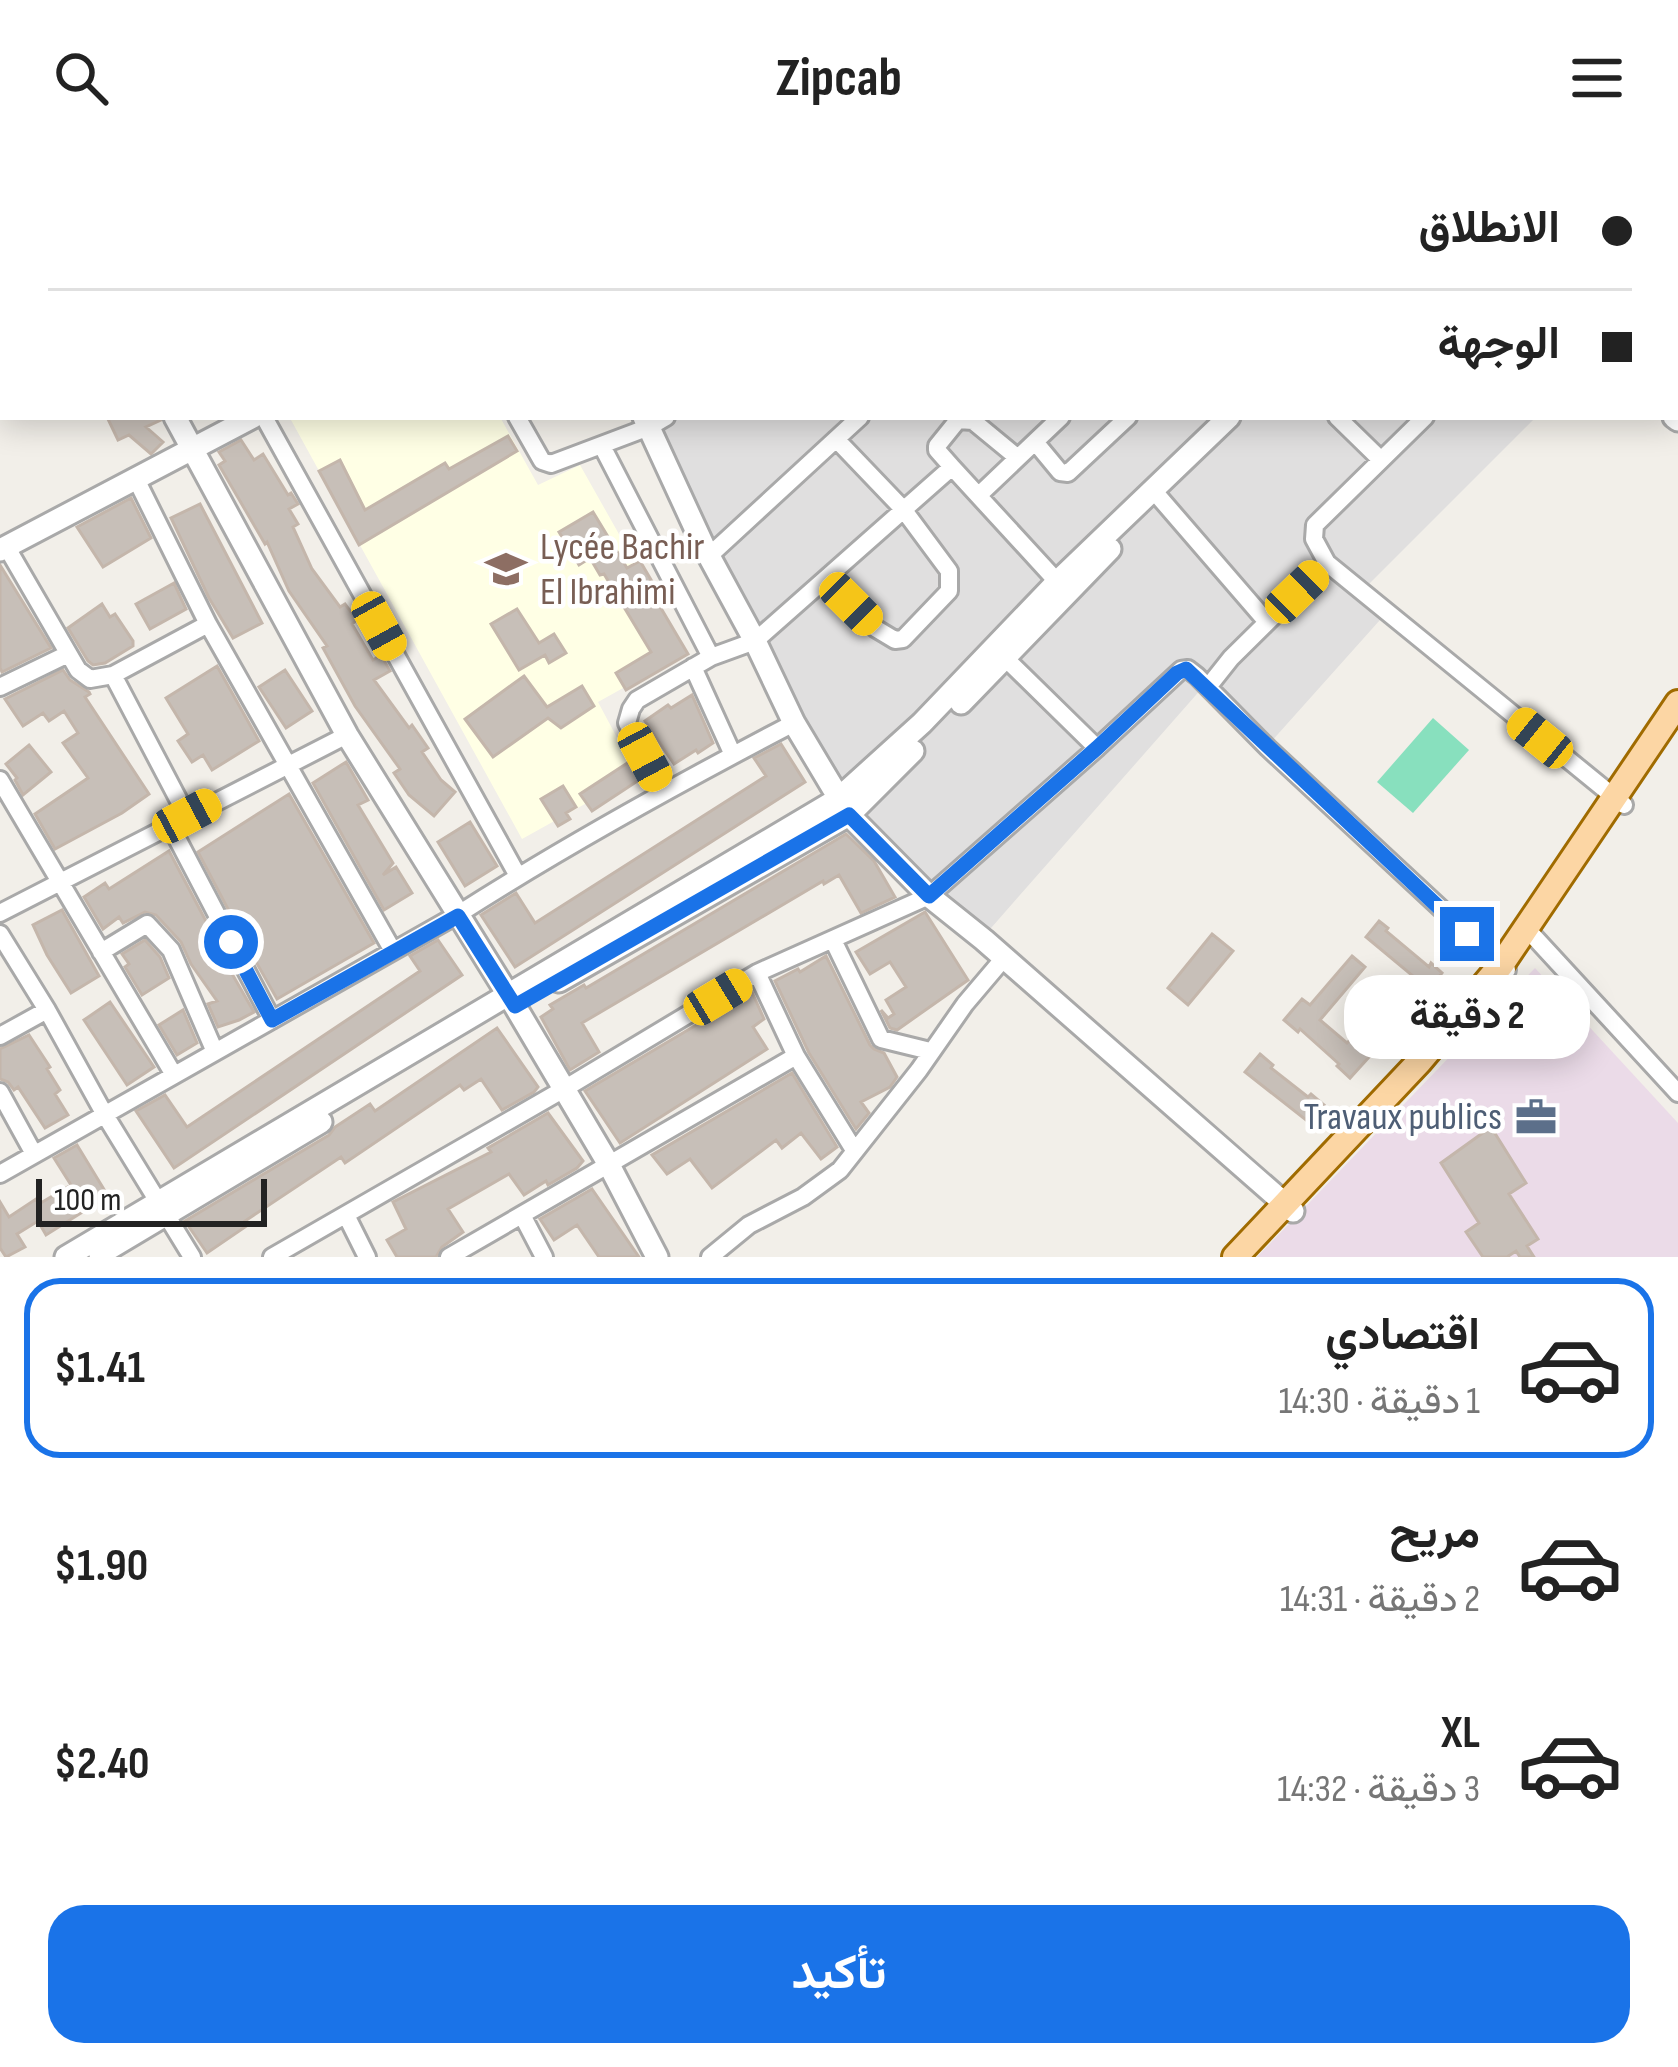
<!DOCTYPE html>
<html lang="ar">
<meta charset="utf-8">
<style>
body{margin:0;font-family:"Sofia Sans Condensed",Vazirmatn,sans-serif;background:#f2f2f2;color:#222;direction:rtl;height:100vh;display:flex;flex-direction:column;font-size:45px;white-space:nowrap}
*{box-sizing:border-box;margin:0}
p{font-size:39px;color:#767676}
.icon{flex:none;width:66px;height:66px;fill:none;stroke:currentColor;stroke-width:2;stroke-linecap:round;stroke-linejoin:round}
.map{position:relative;height:1101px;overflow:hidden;direction:ltr}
.sheet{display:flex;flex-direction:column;background:#fff;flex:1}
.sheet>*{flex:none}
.guide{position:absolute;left:0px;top:0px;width:1680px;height:264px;box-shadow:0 6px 30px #0003;direction:rtl;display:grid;align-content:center;height:264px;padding:0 48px;background:#fff}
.scale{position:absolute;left:36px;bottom:30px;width:231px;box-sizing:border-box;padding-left:12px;border:6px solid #222;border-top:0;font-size:33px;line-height:42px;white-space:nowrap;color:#222;-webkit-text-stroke:9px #fff;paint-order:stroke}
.end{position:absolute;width:54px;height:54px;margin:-27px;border:15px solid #1a73e8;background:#fff;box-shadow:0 0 0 6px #fff}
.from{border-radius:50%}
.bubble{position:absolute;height:84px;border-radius:36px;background:#fff;box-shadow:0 6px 30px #0003;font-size:39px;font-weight:700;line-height:84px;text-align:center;direction:rtl}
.car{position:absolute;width:36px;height:72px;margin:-36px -18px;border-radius:15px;box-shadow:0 0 9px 3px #0007;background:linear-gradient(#f5c518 24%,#345 0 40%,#f5c518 0 76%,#345 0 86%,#f5c518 0)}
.guide b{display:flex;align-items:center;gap:42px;height:114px;font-size:45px}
.guide b+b{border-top:3px solid #e0e0e0}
.guide i{width:30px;height:30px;background:#222}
ul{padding:21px 0 0;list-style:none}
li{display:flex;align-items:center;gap:36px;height:180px;margin:0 24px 18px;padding:0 24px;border:6px solid transparent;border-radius:36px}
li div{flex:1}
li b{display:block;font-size:45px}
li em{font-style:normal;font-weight:700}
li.selected{border-color:#1a73e8}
li>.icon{width:108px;height:108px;stroke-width:1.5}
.action{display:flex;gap:24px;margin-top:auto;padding:24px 48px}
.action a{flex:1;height:138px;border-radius:36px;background:#1a73e8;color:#fff;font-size:48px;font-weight:700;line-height:138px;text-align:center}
header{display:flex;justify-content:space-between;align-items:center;height:156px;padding:0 48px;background:#fff;font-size:54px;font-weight:700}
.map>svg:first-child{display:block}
</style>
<header><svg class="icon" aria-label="menu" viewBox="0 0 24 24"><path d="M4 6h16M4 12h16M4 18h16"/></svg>Zipcab<svg class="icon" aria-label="search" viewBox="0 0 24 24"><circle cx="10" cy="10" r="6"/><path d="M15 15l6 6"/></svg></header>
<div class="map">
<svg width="1678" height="1101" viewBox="0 0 1678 1101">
<rect width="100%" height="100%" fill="#f2efe9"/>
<!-- residential -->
<path fill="#e0dfdf" d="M652,261H1536L1363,434L1388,455L1269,588L1203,531L984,780L850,654L790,553Z"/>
<!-- industrial -->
<path fill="#ebdbe8" d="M1535,812L1678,967V1101H1257Z"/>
<!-- education -->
<path fill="#ffffe5" d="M296,261H500L538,329L580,309L686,497L598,546L637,619L522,683L291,264Z"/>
<!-- pitch -->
<path fill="#88e0be" d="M1433,562L1469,594L1413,657L1377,626Z"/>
<!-- building -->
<path fill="#c7bfb8" stroke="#c4b6ab" stroke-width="3" d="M107,261H160L161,264L146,271L163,286L151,298L129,279L118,284Z
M508,280L517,295L359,389L319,315L340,304L365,354L445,307L449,313Z
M241,284L254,304L263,298L288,339L291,337L298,348L289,353L298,368L293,371L312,413L340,451L345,448L357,464L352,468L373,504L381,499L390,515L374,524L409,572L412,569L428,592L422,596L441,624L455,636L434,660L409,639L394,617L400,613L355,550L323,492L327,490L289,435L267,386L265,388L219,309L225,305L219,296Z
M131,342L151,382L103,411L77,371Z
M200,348L262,467L233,482L209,442L171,362Z
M593,356L627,412L640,405L657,434L652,437L688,498L626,534L616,517L651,496L604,418L600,419L590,402L579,409L559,376Z
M0,409L51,492L2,516L0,512Z
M174,427L186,453L150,473L136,448Z
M102,448L110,461L115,458L133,485V490L105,507L93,509L88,505L68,472Z
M517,453L539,487L554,478L566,497L549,507L545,499L519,514L491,468Z
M217,510L259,585L212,614L203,599L192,606L178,585L188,578L166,542Z
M63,514L70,524L89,536L90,538L85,541L149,638L122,657L55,693L35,658L88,622L63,587L78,577L64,555L49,565L43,557L23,570L5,543Z
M285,514L312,555L286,572L259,531Z
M524,520L547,551L582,530L594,550L561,572L548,562L493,601L465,563Z
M692,539L713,587L698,597L696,594L674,608L645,565L668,549L671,552Z
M781,588L805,626L515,811L481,759L516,737L535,767L766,620L754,602Z
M29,589L51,616L23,639L15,624L17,622L6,608Z
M632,604L642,622L592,655L580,638Z
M346,606L368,644L358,649L393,707L383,719L396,711L412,737L384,754L313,627Z
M563,630L576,651L566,657L570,663L558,670L541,643Z
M289,638L374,787L277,843L251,797L257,794L243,774L240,776L198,696Z
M470,666L497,710L465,730L438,686Z
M846,678L874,705L895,741L861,757L839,719L824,728L823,725L582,867L599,896L570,914L541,861L553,853L550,849L584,829L586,832Z
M169,695L218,788L216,790L254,856L239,864L218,871L208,848L217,845L191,808L181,786L156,759L145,756L123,767L119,761L103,773L84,741L105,727L109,733Z
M62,754L99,820L71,837L47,799L33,769Z
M925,756L968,824L897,874L890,872L881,854L888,862L894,858L886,844L906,831L890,806L870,818L856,796Z
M1379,765L1388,772L1386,775L1429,811L1431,807L1442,817L1434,827L1431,825L1426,831L1366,781Z
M1212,778L1233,795L1188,849L1168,832Z
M145,784L160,801L169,822L142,839L125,811L129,808L122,798Z
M438,784L462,819L174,1012L136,955L165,939L187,971L420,815L410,800Z
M826,800L870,889L874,893L884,897L897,921L890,931L861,946L869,957L856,973L809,897L775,825L798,813L800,816Z
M1352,800L1365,811L1320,864L1347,887L1350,884L1369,901L1350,922L1337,910L1339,908L1300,873L1298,876L1284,864L1302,843L1310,849Z
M752,836L764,863L753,871L767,893L620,987L585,935Z
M110,846L154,911L127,929L84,864Z
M183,854L197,887L177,899L159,869Z
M497,872L538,931L534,936L502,954L481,923L464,934L460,929L345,1007L341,1001L245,1065L248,1069L207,1097L185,1065L329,979L335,971L370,948L375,955Z
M29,879L50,911L47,913L60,934L55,938L68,959L45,972L18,931L14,934L8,926L0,923V893Z
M1260,898L1273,909L1271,912L1308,941L1311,938L1324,949L1313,962L1310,959L1306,964L1245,916Z
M792,917L837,991L821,1003L801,977L782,992L776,984L712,1032L690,1003L667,1018L652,999Z
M548,957L583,1005L577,1012L548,1029L546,1025L524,1039L509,1018L448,1053L463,1076L442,1091L436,1101H397L387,1084L406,1073L393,1046L491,996L488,992Z
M1491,971L1526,1027L1509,1038L1538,1083L1527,1090L1534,1101H1520L1516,1095L1507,1101H1483L1466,1076L1479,1067L1441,1007Z
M77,989L108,1040L46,1079L38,1065L17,1078L25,1091L6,1101L0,1092V1046L9,1061L36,1043L39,1048L71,1029L54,1002Z
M592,1033L639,1101H599L577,1069L554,1084L540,1063Z"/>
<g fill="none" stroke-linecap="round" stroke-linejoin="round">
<!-- minor casing -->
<g stroke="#a9a9a9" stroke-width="22">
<path id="minor" d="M128,0L129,3
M210,0L212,3
M296,0L298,3
M1093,0L1096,3
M1132,3L1135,0
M1261,3L1264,0
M0,222L3,220
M264,261L518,720
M517,261L542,305L551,308L649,271L666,261
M1337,261L1380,303
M1425,261L1315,369L1314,383L1327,407L1624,649
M1036,287L1060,316L1068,317L1128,261
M602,290L711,501
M1018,302L973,265L958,264L937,290V294L952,311L1063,432
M136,323L208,468L393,795
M1153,334L1267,466
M979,339L1061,261
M6,390L78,514L90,523L113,519
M709,400L860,261
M826,424L875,472L895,484L903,483L949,435V415L903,353L836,283
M999,496L1097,592
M693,511L733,599
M0,531L68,498
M1208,531L1231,502L1327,407
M0,624L174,919
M663,635L627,567L631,553L637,544L711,501L755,485L952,311
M187,660L113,519L208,468
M170,669L272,864
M0,757L347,579
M1526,772L1678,937
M0,778L47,854L105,959L192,1101
M833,784L881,883L930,895
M101,796L147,768L171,794L215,896
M757,817L796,900L854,994
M0,880L47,854
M0,936L34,998
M0,1018L457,759C566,689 679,627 794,567
M346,1059L367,1101
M522,1059L544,1101
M272,1101L564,933L757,817L929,740L1097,592L1181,514L1188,513L1197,520L1268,592L1507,814
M449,1101L796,900
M710,1101L749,1069L803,1041L840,1014L919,914L965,848L1004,802"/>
</g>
<!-- tertiary casing -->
<g stroke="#a9a9a9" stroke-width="27">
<path id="tertiary" d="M31,0L33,3
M513,0L514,3
M1369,0L1372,3
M54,3L60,0
M751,3L756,0
M1501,3L1504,0
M0,31L3,29
M175,261L347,579L515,850L608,1007L657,1101
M644,261L703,389L755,485L794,567L849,659L929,740L984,784L1293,1055
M1674,261L1678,264
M0,394L253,261
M961,547L1110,393
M559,825L849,659L913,595
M100,1098L321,966
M66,1101L838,643L922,567L1058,425L1229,261"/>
</g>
<!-- primary casing -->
<g stroke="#a06b00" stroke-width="30">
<path id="primary" d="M1235,1101L1419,906L1501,809L1678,547"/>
</g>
<!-- minor -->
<use href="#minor" stroke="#fff" stroke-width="16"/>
<!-- tertiary -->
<use href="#tertiary" stroke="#fff" stroke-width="21"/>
<!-- primary -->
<use href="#primary" stroke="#fcd6a4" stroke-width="24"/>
</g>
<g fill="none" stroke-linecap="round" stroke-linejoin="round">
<!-- route -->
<path stroke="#1a73e8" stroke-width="15" d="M231,786L272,864L458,760L515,850L849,659L929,740L1097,592L1177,517L1186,513L1467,778"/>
</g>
<!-- icons -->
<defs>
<g id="school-bare" transform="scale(3.24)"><path d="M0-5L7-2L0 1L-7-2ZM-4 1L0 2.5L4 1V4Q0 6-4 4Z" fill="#8d6e63" stroke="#fff" stroke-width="2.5" paint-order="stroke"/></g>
<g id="office-bare" transform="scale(3.24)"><path d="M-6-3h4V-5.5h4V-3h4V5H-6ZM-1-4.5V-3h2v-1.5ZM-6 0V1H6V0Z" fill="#5c6f8a" stroke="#fff" stroke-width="2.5" paint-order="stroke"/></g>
</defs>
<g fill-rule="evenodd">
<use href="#school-bare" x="506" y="413"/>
<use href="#office-bare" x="1536" y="961"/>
</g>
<g text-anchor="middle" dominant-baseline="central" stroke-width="9" stroke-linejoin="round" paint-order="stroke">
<!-- education labels -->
<g font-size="39" fill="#785e54" stroke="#fff" text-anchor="start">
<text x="540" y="391">Lycée Bachir<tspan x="540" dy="45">El Ibrahimi</tspan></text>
</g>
<!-- service labels -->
<g font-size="39" fill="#4e5e75" stroke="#fff" text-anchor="end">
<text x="1502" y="961">Travaux publics</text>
</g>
</g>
</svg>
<div class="scale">100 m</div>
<i class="end from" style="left:231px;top:786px"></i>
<i class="end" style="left:1467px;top:778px"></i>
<div class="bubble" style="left:1344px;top:819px;width:246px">2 دقيقة</div>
<i class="car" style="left:1297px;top:436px;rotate:46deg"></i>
<i class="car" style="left:851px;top:448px;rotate:135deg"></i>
<i class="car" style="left:379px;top:470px;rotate:151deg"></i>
<i class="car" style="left:1540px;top:582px;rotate:309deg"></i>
<i class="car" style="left:645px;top:601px;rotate:152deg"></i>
<i class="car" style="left:187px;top:660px;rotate:62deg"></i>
<i class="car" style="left:718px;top:841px;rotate:59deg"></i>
<div class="guide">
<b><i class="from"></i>الانطلاق</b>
<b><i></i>الوجهة</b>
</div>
</div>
<section class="sheet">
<ul>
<li class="selected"><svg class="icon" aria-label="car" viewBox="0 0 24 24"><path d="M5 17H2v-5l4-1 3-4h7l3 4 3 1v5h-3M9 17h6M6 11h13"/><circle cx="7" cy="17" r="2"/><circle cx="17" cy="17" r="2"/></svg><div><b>اقتصادي</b><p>1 دقيقة · 14:30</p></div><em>$1.41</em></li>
<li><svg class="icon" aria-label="car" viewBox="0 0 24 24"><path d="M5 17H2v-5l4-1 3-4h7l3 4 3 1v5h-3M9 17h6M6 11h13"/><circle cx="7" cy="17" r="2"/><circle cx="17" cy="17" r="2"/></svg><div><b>مريح</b><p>2 دقيقة · 14:31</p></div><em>$1.90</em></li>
<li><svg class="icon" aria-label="car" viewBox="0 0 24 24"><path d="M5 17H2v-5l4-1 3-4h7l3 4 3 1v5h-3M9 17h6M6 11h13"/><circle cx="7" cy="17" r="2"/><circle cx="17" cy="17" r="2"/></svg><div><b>XL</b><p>3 دقيقة · 14:32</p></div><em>$2.40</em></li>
</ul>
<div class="action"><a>تأكيد</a></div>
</section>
